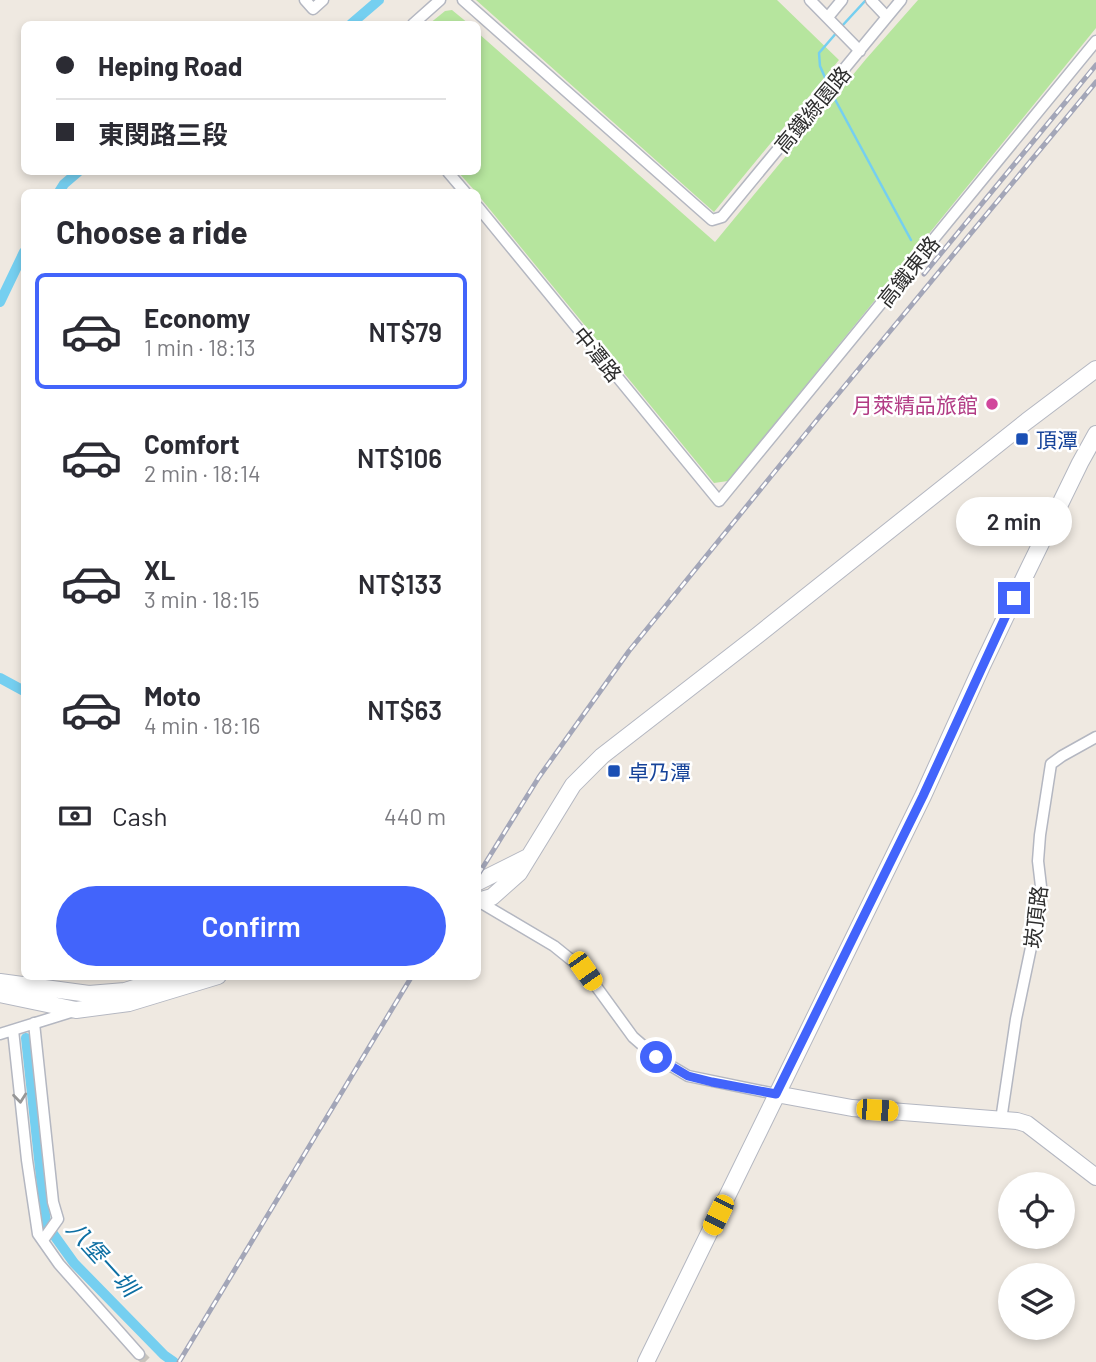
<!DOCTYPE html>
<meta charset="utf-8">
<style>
body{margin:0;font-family:Barlow,"Noto Sans TC",sans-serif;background:#f2f2f3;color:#2b2b33;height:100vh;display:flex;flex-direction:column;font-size:26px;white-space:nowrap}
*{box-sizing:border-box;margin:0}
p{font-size:23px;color:#7c7c81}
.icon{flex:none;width:38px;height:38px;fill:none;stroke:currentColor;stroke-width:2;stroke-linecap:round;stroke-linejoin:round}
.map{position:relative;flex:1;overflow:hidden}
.side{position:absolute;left:21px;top:189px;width:460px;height:791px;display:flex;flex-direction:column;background:#fff;border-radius:10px;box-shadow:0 4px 10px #0003}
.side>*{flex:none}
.banner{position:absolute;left:21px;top:21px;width:460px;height:154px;border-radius:10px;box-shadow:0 4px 10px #0003;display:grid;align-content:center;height:154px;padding:0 35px;background:#fff}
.controls{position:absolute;left:998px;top:1172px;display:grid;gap:14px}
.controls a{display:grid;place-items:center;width:77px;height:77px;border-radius:50%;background:#fff;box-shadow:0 4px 10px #0003;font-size:35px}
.end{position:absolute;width:32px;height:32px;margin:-16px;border:9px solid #4264fb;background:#fff;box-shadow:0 0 0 4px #fff}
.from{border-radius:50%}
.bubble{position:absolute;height:49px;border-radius:24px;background:#fff;box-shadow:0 4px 10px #0003;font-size:23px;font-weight:600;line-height:49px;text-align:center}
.car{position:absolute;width:21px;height:42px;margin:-21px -10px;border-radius:9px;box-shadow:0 0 5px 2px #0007;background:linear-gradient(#f5c518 24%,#345 0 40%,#f5c518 0 76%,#345 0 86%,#f5c518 0)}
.banner b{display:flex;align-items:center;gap:24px;height:66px;font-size:26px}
.banner b+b{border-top:2px solid #e1e1e2}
.banner i{width:18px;height:18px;background:#2b2b33}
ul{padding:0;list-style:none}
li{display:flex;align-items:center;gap:21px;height:116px;margin:0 14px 10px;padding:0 21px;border:4px solid transparent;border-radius:10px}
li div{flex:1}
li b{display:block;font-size:26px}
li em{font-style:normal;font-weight:600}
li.selected{border-color:#4264fb}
li>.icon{width:63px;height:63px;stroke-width:1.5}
h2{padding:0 35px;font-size:32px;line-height:84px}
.pay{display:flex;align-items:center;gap:18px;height:77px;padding:0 35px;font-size:26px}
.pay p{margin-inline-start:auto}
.primary-button{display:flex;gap:14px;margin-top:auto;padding:14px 35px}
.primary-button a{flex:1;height:80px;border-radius:42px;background:#4264fb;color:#fff;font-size:28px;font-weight:600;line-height:80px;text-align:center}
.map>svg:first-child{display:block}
</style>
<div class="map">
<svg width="1096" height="1362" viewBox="0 0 1096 1362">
<rect width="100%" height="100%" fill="#efe9e1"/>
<!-- green -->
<path fill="#b6e59e" d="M476,0H777L839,60L714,212Z
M918,0H1096V28L728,481L714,483L478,195V192H476L458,172H478V33L715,242L866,59Z
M452,10L469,24H429L445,11Z"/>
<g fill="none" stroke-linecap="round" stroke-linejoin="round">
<!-- stream -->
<path stroke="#75cff0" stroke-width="2.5" d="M842,26L866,0
M827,82L820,66L819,53L838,31
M831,92L911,240"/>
<!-- canal -->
<path stroke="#75cff0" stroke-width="10" d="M351,24L379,0
M59,192L64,184L78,172
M0,302L24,252
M0,678L24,691
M26,1038L46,1224L74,1263L164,1355L174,1362"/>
<!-- street-tunnel -->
<path stroke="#c8c4bd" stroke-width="10" stroke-dasharray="10 5" stroke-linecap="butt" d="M139,1354L147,1362"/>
<!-- street casing -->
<g stroke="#b4b7c1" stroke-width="13">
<path id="street" d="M305,0L313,9L323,0
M463,0L712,220L722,217L901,0
M810,0L860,51
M871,0L887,17
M828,17L842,0
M413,24L440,0
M448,172L465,192
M478,207L719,501L1096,41
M478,901L554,946L585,971L633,1037L656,1057L688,1076L776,1094
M34,1023L53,1202L58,1219L43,1240
M13,1030L27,1160L38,1234L59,1264L139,1354
M0,1034L74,1011
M1001,1120L1016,1019L1042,895L1038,861L1040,835L1051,764L1062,756L1096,737"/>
</g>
<!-- secondary casing -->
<g stroke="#b4b7c1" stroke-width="18">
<path id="secondary" d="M478,882L528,857
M478,901L492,897L519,873L573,785L602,756L758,635L1027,421L1096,369
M0,982L89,994L125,991L173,976
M0,994L76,1010L129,1003L218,976
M776,1094L852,1108L1017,1121L1027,1124L1096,1177
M646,1362L923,796L982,666L1025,576L1080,463L1096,434"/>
</g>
<!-- street -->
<use href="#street" stroke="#fff" stroke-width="10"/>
<!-- secondary -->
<use href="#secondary" stroke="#fff" stroke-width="16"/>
<!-- rail casing -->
<g stroke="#a3a6b8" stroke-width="5">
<path id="rail" d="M924,274L1096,65
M478,875L539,777L629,651L829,405L1096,82
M179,1362L412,976"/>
</g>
<!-- rail -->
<use href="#rail" stroke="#fff" stroke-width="2.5" stroke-dasharray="8" stroke-linecap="butt"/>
</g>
<!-- one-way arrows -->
<defs><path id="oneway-chevron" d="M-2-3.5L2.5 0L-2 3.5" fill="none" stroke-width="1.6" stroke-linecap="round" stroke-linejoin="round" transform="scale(1.75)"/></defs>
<use stroke="#969696" href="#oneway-chevron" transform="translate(20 1098) rotate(84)"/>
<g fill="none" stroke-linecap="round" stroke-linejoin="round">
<!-- route -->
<path stroke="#4264fb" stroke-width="9" d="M656,1057L688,1076L712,1082L776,1094L923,796L1014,598"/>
</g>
<!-- markers -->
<circle fill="#d1479c" stroke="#fff" stroke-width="2.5" cx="992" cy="404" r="7"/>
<g fill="#1a4fb4" stroke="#fff" stroke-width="2.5">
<rect x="1015" y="432" width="14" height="14" rx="3.5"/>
<rect x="607" y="764" width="14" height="14" rx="3.5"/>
</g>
<g text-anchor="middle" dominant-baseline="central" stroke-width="5" stroke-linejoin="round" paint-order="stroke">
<!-- street labels -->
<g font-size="21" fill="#2e2e2e" stroke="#fff">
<text transform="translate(812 109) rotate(-50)">高鐵綠園路</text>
<text transform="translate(908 271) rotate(-51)">高鐵東路</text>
<text transform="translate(598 354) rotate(51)">中潭路</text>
<text transform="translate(1035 917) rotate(-83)">崁頂路</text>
</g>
<!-- hotel labels -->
<g font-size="21" fill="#b23c85" stroke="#fff" text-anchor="end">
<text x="978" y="404">月萊精品旅館</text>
</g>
<!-- transit labels -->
<g font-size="21" fill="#164399" stroke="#fff" text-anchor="start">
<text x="1036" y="439">頂潭</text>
<text x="628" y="771">卓乃潭</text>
</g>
<!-- water labels -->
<g font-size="23" font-style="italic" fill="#0d6fa3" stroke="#fff">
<text transform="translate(103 1258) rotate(48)">八堡一圳</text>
</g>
</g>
</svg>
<div class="controls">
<a><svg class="icon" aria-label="locate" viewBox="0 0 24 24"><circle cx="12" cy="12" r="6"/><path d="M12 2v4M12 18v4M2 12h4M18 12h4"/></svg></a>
<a><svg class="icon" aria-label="layers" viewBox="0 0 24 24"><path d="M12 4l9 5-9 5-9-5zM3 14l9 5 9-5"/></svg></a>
</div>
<i class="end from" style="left:656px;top:1057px"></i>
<i class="end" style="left:1014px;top:598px"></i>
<div class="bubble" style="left:956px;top:497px;width:116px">2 min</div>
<i class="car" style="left:585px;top:971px;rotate:145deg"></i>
<i class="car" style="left:877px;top:1110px;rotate:94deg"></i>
<i class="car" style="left:718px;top:1215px;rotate:206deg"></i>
<div class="banner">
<b><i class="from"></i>Heping Road</b>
<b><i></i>東閔路三段</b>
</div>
<section class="side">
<h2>Choose a ride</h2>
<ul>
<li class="selected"><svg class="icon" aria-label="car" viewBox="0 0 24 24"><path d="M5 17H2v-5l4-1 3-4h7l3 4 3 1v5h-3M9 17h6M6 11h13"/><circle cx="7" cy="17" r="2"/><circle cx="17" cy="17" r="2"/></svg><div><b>Economy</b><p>1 min · 18:13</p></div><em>NT$79</em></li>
<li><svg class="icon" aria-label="car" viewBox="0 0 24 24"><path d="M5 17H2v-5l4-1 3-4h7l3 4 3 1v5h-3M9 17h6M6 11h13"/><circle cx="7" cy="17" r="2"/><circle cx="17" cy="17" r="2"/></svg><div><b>Comfort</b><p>2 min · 18:14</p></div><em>NT$106</em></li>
<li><svg class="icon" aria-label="car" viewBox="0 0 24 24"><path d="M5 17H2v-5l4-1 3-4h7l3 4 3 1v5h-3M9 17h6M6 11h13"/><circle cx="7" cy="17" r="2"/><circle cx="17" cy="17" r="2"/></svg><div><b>XL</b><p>3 min · 18:15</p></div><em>NT$133</em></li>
<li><svg class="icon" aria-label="car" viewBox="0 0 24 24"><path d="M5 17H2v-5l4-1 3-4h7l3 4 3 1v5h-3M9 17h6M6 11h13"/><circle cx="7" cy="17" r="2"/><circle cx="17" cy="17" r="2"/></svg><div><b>Moto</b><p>4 min · 18:16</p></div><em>NT$63</em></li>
</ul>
<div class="pay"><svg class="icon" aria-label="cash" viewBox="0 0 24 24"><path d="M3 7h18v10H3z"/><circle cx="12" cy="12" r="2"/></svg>Cash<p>440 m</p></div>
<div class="primary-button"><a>Confirm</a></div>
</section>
</div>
